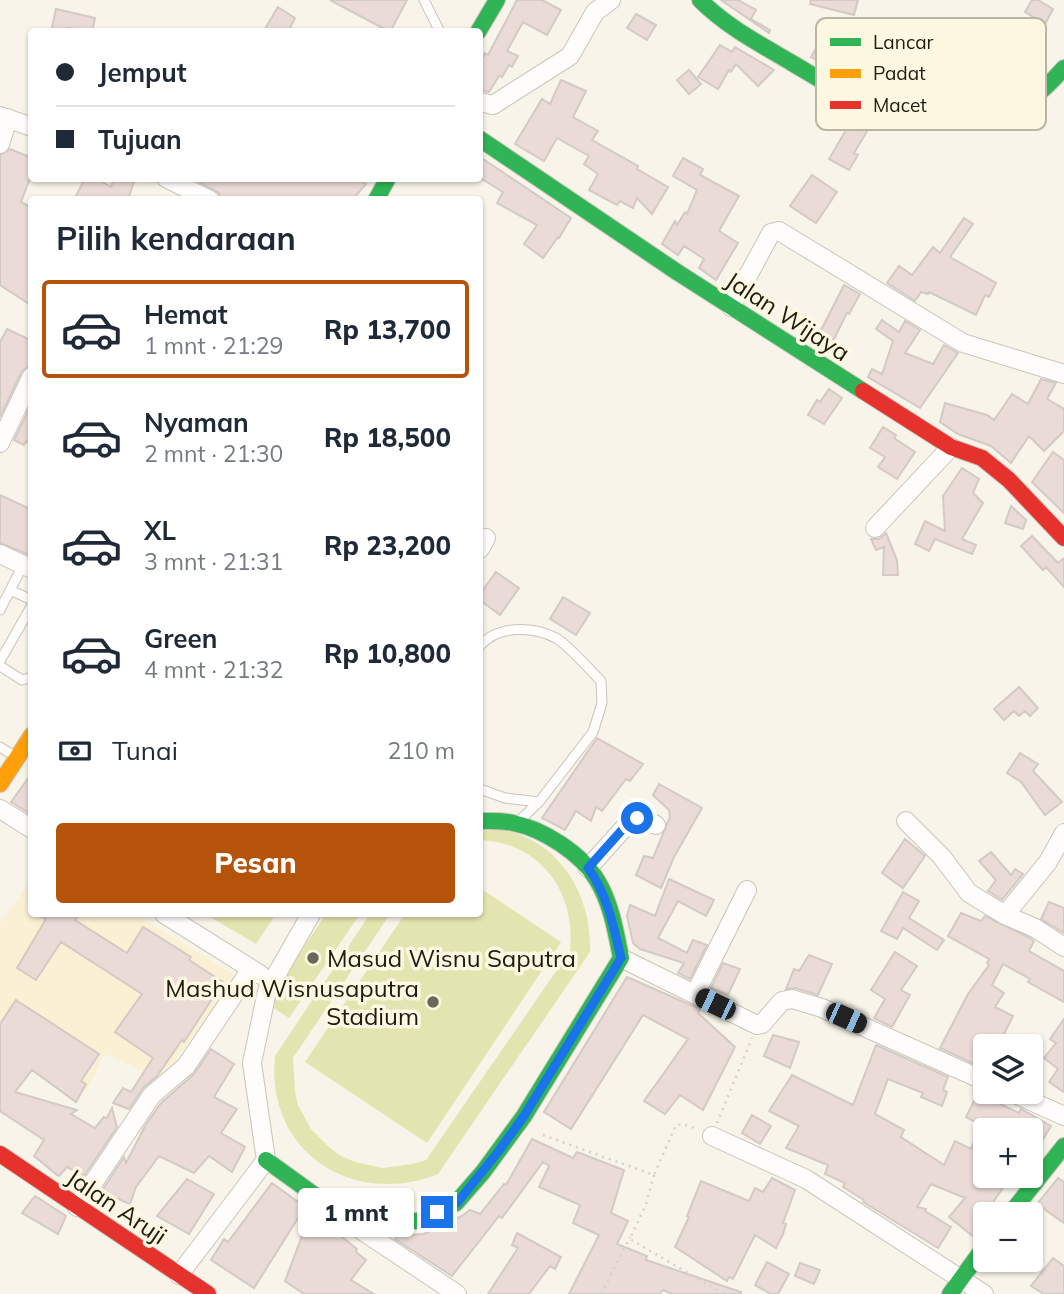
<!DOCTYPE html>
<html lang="id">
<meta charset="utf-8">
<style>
body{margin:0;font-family:Mulish,sans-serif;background:#f2f2f3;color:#1f2937;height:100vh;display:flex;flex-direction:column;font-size:26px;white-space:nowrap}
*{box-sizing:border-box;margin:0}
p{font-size:23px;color:#747a83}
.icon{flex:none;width:38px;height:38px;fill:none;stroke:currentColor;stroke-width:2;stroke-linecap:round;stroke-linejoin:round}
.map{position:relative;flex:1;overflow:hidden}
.sheet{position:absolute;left:28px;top:196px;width:455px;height:721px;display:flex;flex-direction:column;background:#fff;border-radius:7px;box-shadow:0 2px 5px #0004}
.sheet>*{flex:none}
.hud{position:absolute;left:28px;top:28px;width:455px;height:154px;border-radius:7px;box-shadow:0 2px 5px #0004;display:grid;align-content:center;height:154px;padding:0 28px;background:#fff}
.fabs{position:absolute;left:973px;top:1034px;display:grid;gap:14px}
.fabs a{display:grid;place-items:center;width:70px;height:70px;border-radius:7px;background:#fff;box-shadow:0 2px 5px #0004;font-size:35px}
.end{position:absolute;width:32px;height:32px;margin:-16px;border:9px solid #1a73e8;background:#fff;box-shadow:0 0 0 4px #fff}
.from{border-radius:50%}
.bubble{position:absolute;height:49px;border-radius:7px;background:#fff;box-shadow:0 2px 5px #0004;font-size:23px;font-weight:800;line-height:49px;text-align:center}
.car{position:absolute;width:21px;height:42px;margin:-21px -10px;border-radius:9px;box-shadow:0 0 5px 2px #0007;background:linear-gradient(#222 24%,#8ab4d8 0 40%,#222 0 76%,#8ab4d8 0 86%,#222 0)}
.hud b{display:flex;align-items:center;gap:24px;height:66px;font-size:26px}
.hud b+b{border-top:2px solid #e0e1e3}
.hud i{width:18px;height:18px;background:#1f2937}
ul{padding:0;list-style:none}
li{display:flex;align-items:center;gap:21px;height:98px;margin:0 14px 10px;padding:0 14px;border:4px solid transparent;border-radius:7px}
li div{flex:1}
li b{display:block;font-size:26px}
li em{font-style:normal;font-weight:800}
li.current{border-color:#b45309}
li>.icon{width:63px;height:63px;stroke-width:1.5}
h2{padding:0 28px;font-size:32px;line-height:84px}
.pay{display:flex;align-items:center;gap:18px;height:77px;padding:0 28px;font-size:26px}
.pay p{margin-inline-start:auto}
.primary-button{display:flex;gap:14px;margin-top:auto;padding:14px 28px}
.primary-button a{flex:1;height:80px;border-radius:7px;background:#b45309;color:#fff;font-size:28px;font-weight:800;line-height:80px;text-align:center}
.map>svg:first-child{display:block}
</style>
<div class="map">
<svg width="1064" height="1294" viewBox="0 0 1064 1294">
<rect width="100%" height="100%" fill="#f8f4e9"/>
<!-- built -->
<path fill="#faf0d4" d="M31,879L32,914H135L237,976L162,1079L105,1054L86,1092L0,1043V924Z"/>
<!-- green -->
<path fill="#e3e5b0" d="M480,827C490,829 502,829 512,832C565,848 592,900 590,952L438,1174C353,1208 265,1152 275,1056L370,914H390L293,1058L295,1092L298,1105L311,1129L330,1148L341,1156L355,1162L383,1168L412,1164L426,1160L570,951C576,892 541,843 480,840Z
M480,888L561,942L427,1143L305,1062L405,914H480Z
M205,914H276L256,944Z
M326,914H360L289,1018L266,1003Z"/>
<!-- building -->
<path fill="#eadbd6" stroke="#d3cac5" stroke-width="2" d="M330,0H407L390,32Z
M517,0H542L561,10L547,35L523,22L507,51L518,56L512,67L509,65L502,77L499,76L489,92L484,91L480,88V64L485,53L488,55Z
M721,0H738L756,10L751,19L770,30L769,33Z
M811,0H858L854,15L810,4Z
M1032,0H1038L1053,9L1045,24L1025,12Z
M278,7L295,18L288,32H263Z
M56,9L95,18L92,32L68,28L67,32H51Z
M636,14L656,25L647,40L627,28Z
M820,41L861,66L853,80L811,57Z
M720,45L732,52L735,47L774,70L758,86L736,64L731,72L729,70L718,89L698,77Z
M689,70L701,84L689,94L677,80Z
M561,80L586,91L573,117L598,131L592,140L638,166L637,169L668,187L652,214L637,198L633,208L620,201L617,205L589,190L598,174L584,164L589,156L557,138L544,161L515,144L542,99L550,104Z
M850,113L872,123L854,153L858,155L849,170L829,159L849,125L845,123Z
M10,149L32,158V173L21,202L32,208V306L0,285V155Z
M480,157L571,218L559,238L558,237L543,258L524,244L537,225L497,203L503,192L480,178Z
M683,158L703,169L700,175L739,196L719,231L738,243L716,280L699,268L704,259L684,246L678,255L662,244L675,221L677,225L685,212L687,214L697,190L673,176Z
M812,175L837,192L816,223L790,206Z
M85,178H96L111,187L114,178H135L129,197L134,200H74Z
M199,178H362L361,181L366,184L352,200H221L219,193L198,181Z
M964,218L973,224L950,257L996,283L989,297L985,295L976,315L929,292L928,294L921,292L915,301L887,283L899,266L912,275L933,247L940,253Z
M844,285L860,294L849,314L847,313L833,341L819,334Z
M882,320L899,332L905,321L920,330L905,353L933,364L944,345L958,353L920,408L868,377L872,369L882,374L893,341L876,329Z
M7,329L32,341V365L22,371L0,417V342Z
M1041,379L1056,383L1047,399L1064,409V431L1044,451L1029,436L1011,463L991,446L958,434L940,422L945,403L987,415L994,420L1012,394L1028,404Z
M829,389L842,398L824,424L808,415L817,400L820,402Z
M32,403V445L26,441L24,445L14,440Z
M883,427L896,435L894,438L915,452L897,479L878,467L885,457L870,448Z
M1053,452L1064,460V513L1032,482Z
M962,468L979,479L973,493L983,503L962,539L976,545L972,554L935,539L929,551L915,544L925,521L945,531L943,496Z
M0,495L32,510V556L0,543Z
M1011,506L1026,520L1023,529L1005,523Z
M886,533L897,560L898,575H883L884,547L876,550L871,539H879Z
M1032,536L1058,563L1064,558V587L1046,567L1043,570L1021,546Z
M496,572L519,588L500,615L480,600V594Z
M563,597L590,613L576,635L550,619Z
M1019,687L1038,708L1030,716L1025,711L1019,716L1014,711L1004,720L994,709Z
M597,738L643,764L630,781L626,779L602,811L596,807L591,821L576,811L565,830L542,818Z
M1020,753L1038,764L1033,771L1062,802L1045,815L1021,782L1007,773Z
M32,773V815L11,802Z
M659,784L702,808L674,857L661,888L636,875L644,856L653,858L670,817L669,810L653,795Z
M905,839L925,856L903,888L882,873Z
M991,852L1011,875L1015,869L1023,874L1002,900L988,891L996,880L979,861Z
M669,879L714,900L706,916L678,901L658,938L687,953L693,940L707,945L690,979L678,973L684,963L640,949L633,943L627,916L630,905L655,916Z
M903,892L919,901L909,918L944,940L937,950L903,928L897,939L881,931Z
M1049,902L1064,908V933L1041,919Z
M961,913L981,921L985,916L1030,938L1034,941L1029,951L1064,971V1002L1028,982L1030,979L1003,964L992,985L1004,993L995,1007L1013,1016L998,1046H985V1069L940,1048L968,994L989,965L987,963L989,959L948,936Z
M36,914H79L75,920L127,953L143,927L191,957L189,960L223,982L184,1042L182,1040L157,1076L143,1088L129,1109L113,1103L123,1088L131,1092L153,1058L115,1032L142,994L61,942L36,980L17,968L46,919Z
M895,952L917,966L901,990L910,995L892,1027L874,1018L885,999L871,990Z
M809,955L832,964L818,995L795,988L786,989L794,969L799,971Z
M723,963L740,969L728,995L711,988Z
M627,977L700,1009L698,1013L735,1047L703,1110L680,1095L665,1114L644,1101L688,1039L643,1015L571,1129L544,1112Z
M16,1000L99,1054L81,1081L86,1084L76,1102L32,1070L15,1092L77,1110L71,1114L95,1128L104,1117L107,1118L112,1108L117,1127L84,1176L67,1167L59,1176L57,1175L34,1156L44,1140L0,1111V1024Z
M1064,1019V1092L1049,1082L1058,1069L1044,1058L1056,1043L1050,1039Z
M773,1035L799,1042L790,1068L764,1056Z
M876,1045L948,1077L943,1090L947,1092L942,1106L921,1097L923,1093L888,1079L875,1114L904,1130L901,1137L944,1165L955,1141L971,1149L981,1125L966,1117L978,1093L1019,1113L1021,1109L1051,1126L1031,1159V1130H985V1176H1011L985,1214V1223L974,1237L949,1217L965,1198L931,1184L917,1207L926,1209L925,1211L951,1227L938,1248L863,1202L864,1200L843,1187L845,1183L825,1174L828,1165L786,1148L799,1126L769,1111L792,1075L853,1105Z
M211,1049L234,1064L214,1097L237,1109L221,1133L245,1147L232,1172L209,1156L194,1173L159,1156L136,1187L130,1204L101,1192L124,1157L126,1163L145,1126L161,1103L194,1074Z
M752,1115L771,1126L760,1144L742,1133Z
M532,1139L573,1158L577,1152L624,1170L611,1213L628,1221L617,1244L647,1256L646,1260L741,1292V1294H672L663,1290L660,1294H569L599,1235L573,1223L580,1205L539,1187L549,1166L543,1162L502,1218L499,1216L452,1276L395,1239L396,1236L424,1234L462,1216L470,1210L480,1214L504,1184L506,1185Z
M772,1178L795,1190L783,1223L786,1224L783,1234L776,1248L755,1235L733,1279L729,1277L727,1281L675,1247L689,1217L687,1216L701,1181L749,1201L755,1188L763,1192Z
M1058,1178L1064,1182V1223L1037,1204Z
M187,1179L214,1194L189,1234L157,1216Z
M272,1183L305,1207L254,1288L211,1260L224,1239L228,1242Z
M35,1196L66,1216L58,1234L22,1213Z
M311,1212L357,1249L356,1252L366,1260L351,1280L374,1294H304L285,1281Z
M517,1233L561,1257L555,1269L550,1266L529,1294H488L518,1248L512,1245Z
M1053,1258L1064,1266V1294H1044L1031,1286Z
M767,1262L789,1274L778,1294H771L755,1285Z
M800,1263L820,1270L814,1284L795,1276Z"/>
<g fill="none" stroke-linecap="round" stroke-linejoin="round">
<!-- lane casing -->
<g stroke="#c9c5ba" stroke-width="11">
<path id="lane" d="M424,0L440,32
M10,590L32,600
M0,610L23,565
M480,646C497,625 533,626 556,638C568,645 590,670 601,681L602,703L593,732L539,802L520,820
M0,661L32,605
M0,666L22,680L32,677
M0,747L16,757
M480,789L505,798L539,802"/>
</g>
<!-- street casing -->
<g stroke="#c9c5ba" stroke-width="20">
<path id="street" d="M480,102L493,105L570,56L595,12L611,0
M0,116L32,127
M0,144L8,118
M166,178L210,200
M731,307L771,233L779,231L963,343L1064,374
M0,443L32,376
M875,528L951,447
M480,549L486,538
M0,554L32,569
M0,809L32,829
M906,821L942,857L969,893L1005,915L1035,928L1064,947
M588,868L633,818H642L656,825
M164,914L261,975
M1005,915L1048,862L1064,833
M621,958L757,1025L762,1024L782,1001L792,999L822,1008L985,1081
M695,994L747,890
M1011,1092L1064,1116
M712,1136L806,1179L984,1294
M77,1207L152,1095L186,1066L251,969
M342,1215L346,1220L457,1294
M179,1275L266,1160L252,1063L267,991L311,914"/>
</g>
<!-- fast casing -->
<g stroke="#c9c5ba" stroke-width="18">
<path id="fast" d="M700,0C727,27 760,44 792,63C821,80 850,99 882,111C918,124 989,121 1024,103C1039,95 1052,81 1064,68
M478,32L497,0
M480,139L677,272L863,391
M376,200L388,178
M266,1160L320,1199L373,1221H418L456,1203L483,1172L524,1116L621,958C616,932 611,903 597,880C581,853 543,829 513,823C502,820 491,821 480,821
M1010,1214L1064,1146
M950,1294L985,1246"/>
</g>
<!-- slow casing -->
<g stroke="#c9c5ba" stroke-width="18">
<path id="slow" d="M0,784L32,735"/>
</g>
<!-- jam casing -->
<g stroke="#c9c5ba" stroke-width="18">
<path id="jam" d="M863,391L951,447L982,458L1009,480L1064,538
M0,1154L208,1294"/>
</g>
<!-- path -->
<path stroke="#d3d2cf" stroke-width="2.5" stroke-dasharray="2 5" stroke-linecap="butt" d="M717,1123L752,1038
M543,1135L654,1175L676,1125L683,1124L697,1129
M654,1175L646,1204L630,1239L724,1294
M601,1294L630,1237"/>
<!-- lane -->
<use href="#lane" stroke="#fefdfc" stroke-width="9"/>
<!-- street -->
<use href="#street" stroke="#fefdfc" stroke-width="18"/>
<!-- fast -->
<use href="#fast" stroke="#30b455" stroke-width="16"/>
<!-- slow -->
<use href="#slow" stroke="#ff9f0a" stroke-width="16"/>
<!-- jam -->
<use href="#jam" stroke="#e5322d" stroke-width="16"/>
</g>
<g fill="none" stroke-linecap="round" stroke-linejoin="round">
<!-- route -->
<path stroke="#1a73e8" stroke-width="9" d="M437,1212L457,1203L498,1152L524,1116L621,958C614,928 607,893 588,868L630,821L637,818"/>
</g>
<!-- markers -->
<g fill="#6b675b" stroke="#fef8e3" stroke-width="2.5">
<circle cx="313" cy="958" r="7"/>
<circle cx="433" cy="1002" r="7"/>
</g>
<g text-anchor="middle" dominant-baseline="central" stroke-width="7" stroke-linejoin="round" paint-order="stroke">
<!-- street labels -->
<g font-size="24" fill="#1f1b0f" stroke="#fef8e3">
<text transform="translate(788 316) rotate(33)">Jalan Wijaya</text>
<text transform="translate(117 1206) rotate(34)">Jalan Aruji</text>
</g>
<!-- poi labels -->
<g font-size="24" fill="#1f1b0f" stroke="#fef8e3" text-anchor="start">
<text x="327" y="958">Masud Wisnu Saputra</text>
<text x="419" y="988" text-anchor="end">Mashud Wisnusaputra<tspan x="419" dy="28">Stadium</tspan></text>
</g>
</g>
<!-- legend -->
<rect x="816" y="18" width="230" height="112" rx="10" fill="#fef8e3" stroke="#bbb6a3" stroke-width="2"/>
<rect x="830" y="38" width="31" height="8" fill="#30b455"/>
<rect x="830" y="69" width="31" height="9" fill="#ff9f0a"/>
<rect x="830" y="101" width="31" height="8" fill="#e5322d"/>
<g font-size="19" fill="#1f1b0f">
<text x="873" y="49">Lancar</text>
<text x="873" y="80">Padat</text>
<text x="873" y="112">Macet</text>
</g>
</svg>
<div class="fabs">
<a><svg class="icon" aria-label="layers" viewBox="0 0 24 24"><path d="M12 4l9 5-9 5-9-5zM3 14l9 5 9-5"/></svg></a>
<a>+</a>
<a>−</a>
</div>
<i class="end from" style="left:637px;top:818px"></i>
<i class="end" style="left:437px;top:1212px"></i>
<div class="bubble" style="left:298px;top:1188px;width:116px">1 mnt</div>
<i class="car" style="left:715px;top:1004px;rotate:296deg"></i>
<i class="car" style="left:846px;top:1018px;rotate:114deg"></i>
<div class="hud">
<b><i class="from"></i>Jemput</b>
<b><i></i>Tujuan</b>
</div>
<section class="sheet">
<h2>Pilih kendaraan</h2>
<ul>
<li class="current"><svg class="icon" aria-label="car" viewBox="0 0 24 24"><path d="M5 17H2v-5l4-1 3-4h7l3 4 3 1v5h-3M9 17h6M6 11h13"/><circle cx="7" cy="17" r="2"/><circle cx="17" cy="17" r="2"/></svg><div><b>Hemat</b><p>1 mnt · 21:29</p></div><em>Rp 13,700</em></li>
<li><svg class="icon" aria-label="car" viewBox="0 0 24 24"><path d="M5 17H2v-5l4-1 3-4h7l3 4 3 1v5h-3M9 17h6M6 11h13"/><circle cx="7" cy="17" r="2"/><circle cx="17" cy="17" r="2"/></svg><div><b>Nyaman</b><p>2 mnt · 21:30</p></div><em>Rp 18,500</em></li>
<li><svg class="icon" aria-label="car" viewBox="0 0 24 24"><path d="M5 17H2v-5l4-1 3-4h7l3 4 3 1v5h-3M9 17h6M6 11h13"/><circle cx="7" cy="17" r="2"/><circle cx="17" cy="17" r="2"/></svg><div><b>XL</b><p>3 mnt · 21:31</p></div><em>Rp 23,200</em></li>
<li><svg class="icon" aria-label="car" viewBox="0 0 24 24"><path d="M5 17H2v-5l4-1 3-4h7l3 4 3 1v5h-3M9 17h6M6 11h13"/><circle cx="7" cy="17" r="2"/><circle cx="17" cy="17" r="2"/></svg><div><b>Green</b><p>4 mnt · 21:32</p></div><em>Rp 10,800</em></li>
</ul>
<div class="pay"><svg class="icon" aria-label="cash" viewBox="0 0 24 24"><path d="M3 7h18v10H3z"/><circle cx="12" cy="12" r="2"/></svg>Tunai<p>210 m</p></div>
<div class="primary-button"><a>Pesan</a></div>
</section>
</div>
